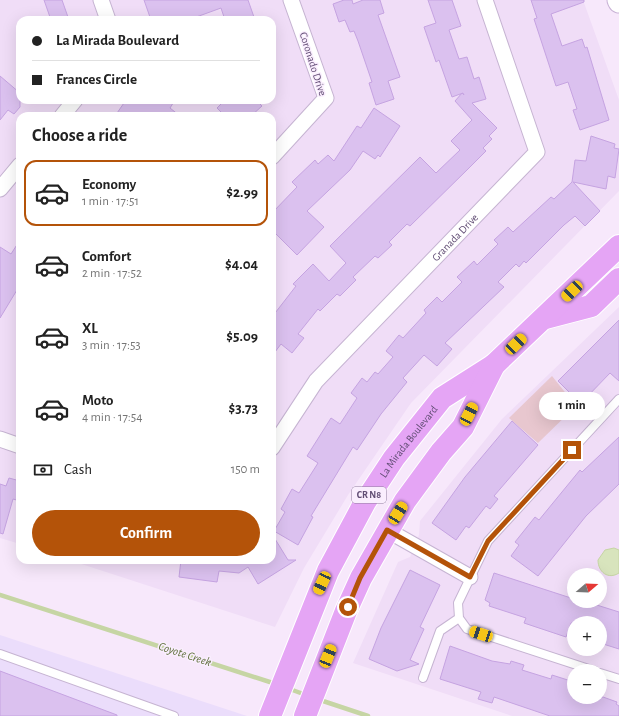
<!DOCTYPE html>
<meta charset="utf-8">
<style>
body{margin:0;font-family:"Alegreya Sans",sans-serif;background:#f2f2f2;color:#222;height:100vh;display:flex;flex-direction:column;font-size:15px;white-space:nowrap}
*{box-sizing:border-box;margin:0}
p{font-size:13px;color:#767676}
.icon{flex:none;width:22px;height:22px;fill:none;stroke:currentColor;stroke-width:2;stroke-linecap:round;stroke-linejoin:round}
.map{position:relative;flex:1;overflow:hidden}
.drawer{position:absolute;left:16px;top:112px;width:260px;height:452px;display:flex;flex-direction:column;background:#fff;border-radius:12px;box-shadow:0 4px 16px #0002}
.drawer>*{flex:none}
.hud{position:absolute;left:16px;top:16px;width:260px;height:88px;border-radius:12px;box-shadow:0 4px 16px #0002;display:grid;align-content:center;height:88px;padding:0 16px;background:#fff}
.needle{width:26px;rotate:71deg}
.tools{position:absolute;left:567px;top:568px;display:grid;gap:8px}
.tools a{display:grid;place-items:center;width:40px;height:40px;border-radius:50%;background:#fff;box-shadow:0 4px 16px #0002;font-size:20px}
.end{position:absolute;width:18px;height:18px;margin:-9px;border:5px solid #b45309;background:#fff;box-shadow:0 0 0 2px #fff}
.from{border-radius:50%}
.bubble{position:absolute;height:28px;border-radius:14px;background:#fff;box-shadow:0 4px 16px #0002;font-size:13px;font-weight:700;line-height:28px;text-align:center}
.car{position:absolute;width:12px;height:24px;margin:-12px -6px;border-radius:5px;box-shadow:0 0 3px 1px #0007;background:linear-gradient(#f5c518 24%,#345 0 40%,#f5c518 0 76%,#345 0 86%,#f5c518 0)}
.hud b{display:flex;align-items:center;gap:14px;height:38px;font-size:15px}
.hud b+b{border-top:1px solid #e0e0e0}
.hud i{width:10px;height:10px;background:#222}
ul{padding:0;list-style:none}
li{display:flex;align-items:center;gap:12px;height:66px;margin:0 8px 6px;padding:0 8px;border:2px solid transparent;border-radius:12px}
li div{flex:1}
li b{display:block;font-size:15px}
li em{font-style:normal;font-weight:700}
li.current{border-color:#b45309}
li>.icon{width:36px;height:36px;stroke-width:1.5}
h2{padding:0 16px;font-size:18px;line-height:48px}
.pay{display:flex;align-items:center;gap:10px;height:44px;padding:0 16px;font-size:15px}
.pay p{margin-inline-start:auto}
.primary-button{display:flex;gap:8px;margin-top:auto;padding:8px 16px}
.primary-button a{flex:1;height:46px;border-radius:24px;background:#b45309;color:#fff;font-size:16px;font-weight:700;line-height:46px;text-align:center}
.map>svg:first-child{display:block}
</style>
<div class="map">
<svg width="619" height="716" viewBox="0 0 619 716">
<rect width="100%" height="100%" fill="#f7e8fb"/>
<!-- residential -->
<path fill="#f0ddf7" fill-rule="evenodd" d="M0,0H583L619,100V191L411,403L348,495L304,568L275,627L69,560H272V116H20V544L0,538ZM20,20H272V100H20Z
M619,307V716H512L353,663L398,562L410,557L419,535L420,521L502,419ZM574,575H600V601H574ZM574,623H600V649H574ZM574,671H600V697H574Z"/>
<!-- commercial -->
<path fill="#ebddfb" d="M0,635L247,716H0Z"/>
<!-- green -->
<path fill="#e8c7cf" d="M552,376L576,406L538,443L509,418Z"/>
<!-- water -->
<path fill="#d8e4bd" stroke="#c6d5a4" d="M614,548L619,550V573C608,580 598,572 598,560L605,550Z"/>
<g fill="none" stroke-linecap="round" stroke-linejoin="round">
<!-- stream -->
<path stroke="#c6d5a4" stroke-width="4.5" d="M0,595L276,684
M287,688L306,695
M317,699L368,716"/>
</g>
<!-- building -->
<path fill="#dbc1ef" stroke="#c5a3e1" d="M44,0H62L69,20H51Z
M144,0H248L255,20H225L221,8L188,20H151Z
M344,0H352L353,4L363,0H380L384,13L378,15L400,77L388,81L394,99L376,105L369,83L372,82L358,41L354,31L350,32L345,20L339,22L333,4Z
M428,0H452L461,26L449,30L459,59L467,57L474,79L479,77L486,99L472,103L497,128L489,136L492,139L483,148L486,151L469,168L410,226L407,224L389,242L392,245L378,258L375,256L353,277L356,280L340,296L337,294L320,311L318,309L298,334L304,338L292,353L281,344L272,356V317L296,286L293,284L313,264L329,281L346,263L330,246L420,157L436,173L460,150L451,141L472,120L455,101L462,93L464,95L463,93L452,97L439,60L436,62L424,27L436,23Z
M531,0H584V2L551,14L562,46L582,39L585,48L587,47L609,120L580,130L573,110L577,109L568,82L556,86L534,19L537,18Z
M0,76L20,93V107L14,114L8,110L0,120Z
M126,100H175L170,108L180,116H115Z
M225,100H256L262,106L251,116H225L217,108Z
M374,108L400,126L380,157L378,155L375,159L363,151L350,170L307,211L324,227L297,255L272,230V213L297,187L292,182L315,160L318,164L328,155L334,161L357,126L361,128Z
M591,136L615,144L614,148L619,149L615,178L608,176L606,189L573,182L600,211L585,226L575,216L564,225L526,263L524,261L519,267L516,264L498,282L504,287L445,343L452,349L437,366L424,355L403,378L407,382L381,414L357,450L353,447L311,516L313,517L298,545L274,531L285,512L281,509L292,489L299,493L318,463L307,456L331,418L340,424L357,398L351,393L362,378L367,382L375,372L378,374L393,357L386,351L399,335L403,338L426,313L424,310L437,297L442,302L462,282L457,277L474,261L477,265L498,244L494,240L508,227L513,232L551,197L554,199L572,182L575,160L586,161Z
M20,240V285L0,318V247L11,254Z
M619,320V381L610,373L584,400L582,397L578,401L558,381Z
M512,421L538,445L494,496L498,499L490,509L486,506L469,528L466,526L456,540L432,523L465,477Z
M619,437V484L586,516L538,576L511,556L519,545L515,542L535,517L539,520L580,470L582,472Z
M9,478L20,481V501L13,499L3,534L0,533V484L6,486Z
M272,534L288,560H296L258,584L248,567L239,573L219,571L217,582L179,577L181,560H272Z
M410,570L440,585L420,627L424,629L410,660L419,664L397,671L369,659L381,628Z
M494,573L574,599V601H584L619,612V649L600,643V623H571L566,637L524,623L526,618L489,606L490,603L485,600Z
M450,646L492,661L510,664L511,661L524,665L522,670L551,679L552,675L574,682V697H603L617,702L616,704L619,706V716H550L494,697L492,703L478,699L481,692L440,679Z
M0,671L117,715V716H0Z"/>
<g fill="none" stroke-linecap="round" stroke-linejoin="round">
<!-- service casing -->
<g stroke="#c6b4d2" stroke-width="10">
<path id="service" d="M0,654L174,716
M595,671L467,629L459,618L458,603L488,541L619,399
M600,673L619,679
M423,678L440,631L459,618"/>
</g>
<!-- minor casing -->
<g stroke="#c6b4d2" stroke-width="17">
<g id="minor">
<path d="M101,0L108,20"/>
<path d="M62,116L75,100"/>
<path d="M272,157L326,98L291,0"/>
<path d="M0,189L20,165"/>
<path d="M0,439L20,446"/>
<path id="s1" d="M272,448L316,381L537,152L485,0"/>
<path d="M387,530L470,577"/>
</g>
</g>
<!-- secondary casing -->
<g stroke="#c9b3d6" stroke-width="23">
<path id="secondary" d="M618,0L619,2"/>
</g>
<!-- primary casing -->
<g stroke="#fff" stroke-width="24">
<g id="primary">
<path d="M545,318L591,306L619,279"/>
<path id="s2" d="M270,716L328,571L365,502L394,458L442,398L494,365L619,246"/>
<path d="M305,716L346,611L361,578L405,501L441,452L463,427L494,365"/>
</g>
</g>
<!-- service -->
<use href="#service" stroke="#fff" stroke-width="8"/>
<!-- minor -->
<use href="#minor" stroke="#fff" stroke-width="15"/>
<!-- secondary -->
<use href="#secondary" stroke="#fff" stroke-width="21"/>
<!-- primary -->
<use href="#primary" stroke="#e5a5f5" stroke-width="22"/>
</g>
<g fill="none" stroke-linecap="round" stroke-linejoin="round">
<!-- route -->
<path stroke="#b45309" stroke-width="5" d="M348,607L360,578L387,530L470,577L488,541L572,450"/>
</g>
<g text-anchor="middle" dominant-baseline="central" stroke-width="3" stroke-linejoin="round" paint-order="stroke">
<!-- shield labels -->
<rect fill="#faeefe" stroke="#8f7d9d" stroke-width="1" x="352" y="487" width="34" height="16" rx="3"/>
<g font-size="10" font-weight="bold" fill="#614d74">
<text x="369" y="495">CR N8</text>
</g>
<!-- street labels -->
<g font-size="11" fill="#614d74" stroke="#faeefe">
<text transform="translate(313 64) rotate(72)">Coronado Drive</text>
<text stroke="none"><textPath href="#s1" startOffset="280">Granada Drive</textPath></text>
<text stroke="none"><textPath href="#s2" startOffset="309">La Mirada Boulevard</textPath></text>
</g>
<!-- water labels -->
<g font-size="12" font-style="italic" fill="#61713e" stroke="#faeefe">
<text transform="translate(185 654) rotate(18)">Coyote Creek</text>
</g>
</g>
</svg>
<div class="tools">
<a><svg class="needle" viewBox="-14 -14 28 28"><path d="M0-13l5 13h-10z" fill="#e53935"/><path d="M0 13l5-13h-10z" fill="#767676"/></svg></a>
<a>+</a>
<a>−</a>
</div>
<i class="end from" style="left:348px;top:607px"></i>
<i class="end" style="left:572px;top:450px"></i>
<div class="bubble" style="left:539px;top:392px;width:66px">1 min</div>
<i class="car" style="left:572px;top:291px;rotate:226deg"></i>
<i class="car" style="left:516px;top:344px;rotate:46deg"></i>
<i class="car" style="left:469px;top:414px;rotate:27deg"></i>
<i class="car" style="left:398px;top:513px;rotate:32deg"></i>
<i class="car" style="left:322px;top:583px;rotate:205deg"></i>
<i class="car" style="left:481px;top:634px;rotate:288deg"></i>
<i class="car" style="left:328px;top:656px;rotate:22deg"></i>
<div class="hud">
<b><i class="from"></i>La Mirada Boulevard</b>
<b><i></i>Frances Circle</b>
</div>
<section class="drawer">
<h2>Choose a ride</h2>
<ul>
<li class="current"><svg class="icon" aria-label="car" viewBox="0 0 24 24"><path d="M5 17H2v-5l4-1 3-4h7l3 4 3 1v5h-3M9 17h6M6 11h13"/><circle cx="7" cy="17" r="2"/><circle cx="17" cy="17" r="2"/></svg><div><b>Economy</b><p>1 min · 17:51</p></div><em>$2.99</em></li>
<li><svg class="icon" aria-label="car" viewBox="0 0 24 24"><path d="M5 17H2v-5l4-1 3-4h7l3 4 3 1v5h-3M9 17h6M6 11h13"/><circle cx="7" cy="17" r="2"/><circle cx="17" cy="17" r="2"/></svg><div><b>Comfort</b><p>2 min · 17:52</p></div><em>$4.04</em></li>
<li><svg class="icon" aria-label="car" viewBox="0 0 24 24"><path d="M5 17H2v-5l4-1 3-4h7l3 4 3 1v5h-3M9 17h6M6 11h13"/><circle cx="7" cy="17" r="2"/><circle cx="17" cy="17" r="2"/></svg><div><b>XL</b><p>3 min · 17:53</p></div><em>$5.09</em></li>
<li><svg class="icon" aria-label="car" viewBox="0 0 24 24"><path d="M5 17H2v-5l4-1 3-4h7l3 4 3 1v5h-3M9 17h6M6 11h13"/><circle cx="7" cy="17" r="2"/><circle cx="17" cy="17" r="2"/></svg><div><b>Moto</b><p>4 min · 17:54</p></div><em>$3.73</em></li>
</ul>
<div class="pay"><svg class="icon" aria-label="cash" viewBox="0 0 24 24"><path d="M3 7h18v10H3z"/><circle cx="12" cy="12" r="2"/></svg>Cash<p>150 m</p></div>
<div class="primary-button"><a>Confirm</a></div>
</section>
</div>
